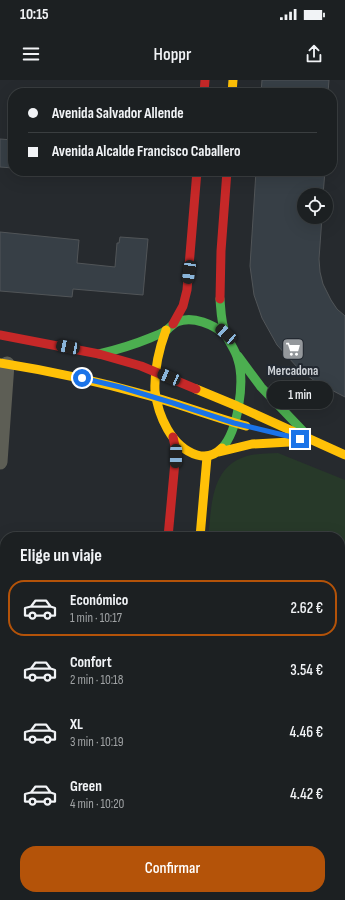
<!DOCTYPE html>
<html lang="es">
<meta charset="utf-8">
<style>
body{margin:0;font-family:"Sofia Sans Condensed",sans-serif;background:#292d2f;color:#f1f3f6;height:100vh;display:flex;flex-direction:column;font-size:15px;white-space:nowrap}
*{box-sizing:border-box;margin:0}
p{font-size:13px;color:#a0a3a5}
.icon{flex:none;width:22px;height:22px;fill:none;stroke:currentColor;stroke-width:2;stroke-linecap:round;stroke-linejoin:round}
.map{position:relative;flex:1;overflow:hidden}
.details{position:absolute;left:0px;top:452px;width:345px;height:368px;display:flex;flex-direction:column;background:#1c2022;border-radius:16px 16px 0 0;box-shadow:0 4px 16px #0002,0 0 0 1px #3a3e40}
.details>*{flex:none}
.hud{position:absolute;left:8px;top:8px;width:329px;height:88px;border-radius:16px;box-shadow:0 4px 16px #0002,0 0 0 1px #3a3e40;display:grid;align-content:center;height:88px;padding:0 20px;background:#1c2022}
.controls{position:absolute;left:297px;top:108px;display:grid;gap:8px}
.controls a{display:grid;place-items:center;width:36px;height:36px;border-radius:50%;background:#1c2022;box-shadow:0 4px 16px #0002,0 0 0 1px #3a3e40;font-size:20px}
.end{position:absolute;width:18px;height:18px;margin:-9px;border:5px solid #1a73e8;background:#fff;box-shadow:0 0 0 2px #fff}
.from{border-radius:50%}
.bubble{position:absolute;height:28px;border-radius:14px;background:#1c2022;box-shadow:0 4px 16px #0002,0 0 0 1px #3a3e40;font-size:13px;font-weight:600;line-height:28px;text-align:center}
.car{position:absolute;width:12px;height:24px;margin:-12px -6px;border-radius:5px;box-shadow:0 0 3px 1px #0007;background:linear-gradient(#222 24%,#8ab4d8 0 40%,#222 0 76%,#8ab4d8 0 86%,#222 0)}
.hud b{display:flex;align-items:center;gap:14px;height:38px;font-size:15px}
.hud b+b{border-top:1px solid #3a3e40}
.hud i{width:10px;height:10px;background:#f1f3f6}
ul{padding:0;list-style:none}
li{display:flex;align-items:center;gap:12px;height:56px;margin:0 8px 6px;padding:0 12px;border:2px solid transparent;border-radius:16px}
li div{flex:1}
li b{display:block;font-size:15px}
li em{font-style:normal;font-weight:600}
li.current{border-color:#b45309}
li>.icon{width:36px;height:36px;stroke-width:1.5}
h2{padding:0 20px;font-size:18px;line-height:48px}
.primary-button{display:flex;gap:8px;margin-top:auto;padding:8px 20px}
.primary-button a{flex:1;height:46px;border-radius:16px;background:#b45309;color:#fff;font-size:16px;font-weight:600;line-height:46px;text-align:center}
.status{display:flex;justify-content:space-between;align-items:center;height:28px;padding:0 20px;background:#1c2022;direction:ltr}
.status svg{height:11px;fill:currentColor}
header{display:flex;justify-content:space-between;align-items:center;height:52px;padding:0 20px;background:#1c2022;font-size:18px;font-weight:600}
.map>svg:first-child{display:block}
</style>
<div class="status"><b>10:15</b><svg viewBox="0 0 49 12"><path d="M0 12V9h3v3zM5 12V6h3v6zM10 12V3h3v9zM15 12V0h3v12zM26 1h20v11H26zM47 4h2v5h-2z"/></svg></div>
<header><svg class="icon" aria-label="menu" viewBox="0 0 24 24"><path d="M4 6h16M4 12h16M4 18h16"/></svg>Hoppr<svg class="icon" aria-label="share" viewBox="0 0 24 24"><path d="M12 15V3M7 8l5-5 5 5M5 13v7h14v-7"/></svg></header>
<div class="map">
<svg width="345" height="820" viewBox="0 0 345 820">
<rect width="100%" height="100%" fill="#262a2e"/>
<!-- industrial -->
<path fill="#3b2a2b" d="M340,539L345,542V820H182L183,815H340Z"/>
<!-- green -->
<path fill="#273929" d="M278,373L345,400V542L340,539V457H208C212,427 210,389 244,377C254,373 266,374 278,373Z"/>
<!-- building -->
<path fill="#373f46" stroke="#515558" d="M262,0H329L328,13H261Z
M0,59L13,60V88L0,87Z
M256,91H325L323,115H304V137H322L319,179L320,192L323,204L331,220L337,229L345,236V317L316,302L298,288L277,265L262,238L254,215L250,186Z
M0,152L79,160L77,183L115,187L117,163H119L120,157L148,159L143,215L73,209L72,217L0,211Z"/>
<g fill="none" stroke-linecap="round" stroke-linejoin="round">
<!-- street -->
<path stroke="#5d5e55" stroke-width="15" d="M0,382L7,284
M340,772L345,762
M0,807H5
M108,815L151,819L162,815
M61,820V815
M317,820L319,815"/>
<!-- fast -->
<path stroke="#4caf50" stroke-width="9" d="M220,219C221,231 221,244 226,255C230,264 236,271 238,280C245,302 238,351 222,368
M99,274C116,270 133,265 150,258C155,256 162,253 167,250C170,247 173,244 177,242C193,235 214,245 226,255
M238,276L261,307L304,352
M169,815V820"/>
<!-- slow -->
<path stroke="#ffc107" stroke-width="9" d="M232,13L233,0
M166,250C159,269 154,290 155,311C158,335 171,367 197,375C207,378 215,375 222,368
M0,283C51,291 100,302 150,316C182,325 213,337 246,346
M196,309L237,326L345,375
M219,372L252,364L308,361
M200,457L207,377
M140,820L141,815"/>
<!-- jam -->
<path stroke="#c62828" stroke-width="9" d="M204,13L205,0
M220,219L221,171L227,91
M173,244L183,226L187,210L197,91
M0,255L99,274L141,286L196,309
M168,457L176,371L173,357"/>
</g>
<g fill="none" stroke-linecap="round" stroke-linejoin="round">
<!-- route -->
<path stroke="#1a73e8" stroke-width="5" d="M82,298L120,307L173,323L234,343L300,359"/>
</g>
<!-- icons -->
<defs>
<g id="supermarket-square" transform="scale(1.15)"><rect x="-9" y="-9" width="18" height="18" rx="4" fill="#94989c" stroke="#232931"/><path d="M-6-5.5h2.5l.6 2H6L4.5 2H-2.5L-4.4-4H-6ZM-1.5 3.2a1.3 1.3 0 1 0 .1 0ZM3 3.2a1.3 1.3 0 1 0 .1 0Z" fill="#fff"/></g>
</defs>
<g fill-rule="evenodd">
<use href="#supermarket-square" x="293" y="269"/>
</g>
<g text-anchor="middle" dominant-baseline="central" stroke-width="4" stroke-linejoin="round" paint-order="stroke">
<!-- poi labels -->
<g font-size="13" font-weight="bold" fill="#cfd3d8" stroke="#232931">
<text x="293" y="291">Mercadona</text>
</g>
</g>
</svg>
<div class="controls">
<a><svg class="icon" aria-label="locate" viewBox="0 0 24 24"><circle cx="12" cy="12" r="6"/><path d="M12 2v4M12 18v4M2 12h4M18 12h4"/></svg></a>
</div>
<i class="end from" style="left:82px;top:298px"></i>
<i class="end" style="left:300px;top:359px"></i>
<div class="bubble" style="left:267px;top:301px;width:66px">1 min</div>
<i class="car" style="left:189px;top:192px;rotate:188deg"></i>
<i class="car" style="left:226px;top:254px;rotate:312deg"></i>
<i class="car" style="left:68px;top:267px;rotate:281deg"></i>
<i class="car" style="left:169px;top:297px;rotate:293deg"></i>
<i class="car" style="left:176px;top:376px;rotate:181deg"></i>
<div class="hud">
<b><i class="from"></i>Avenida Salvador Allende</b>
<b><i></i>Avenida Alcalde Francisco Caballero</b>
</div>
<section class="details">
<h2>Elige un viaje</h2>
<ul>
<li class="current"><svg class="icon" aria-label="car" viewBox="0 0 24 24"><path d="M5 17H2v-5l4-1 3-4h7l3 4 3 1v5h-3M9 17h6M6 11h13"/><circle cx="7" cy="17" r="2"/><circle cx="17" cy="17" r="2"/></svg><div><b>Económico</b><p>1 min · 10:17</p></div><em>2.62 €</em></li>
<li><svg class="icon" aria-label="car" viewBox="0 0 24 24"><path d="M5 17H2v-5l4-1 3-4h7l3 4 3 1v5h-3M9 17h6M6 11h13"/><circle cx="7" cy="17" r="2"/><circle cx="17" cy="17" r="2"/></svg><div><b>Confort</b><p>2 min · 10:18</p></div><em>3.54 €</em></li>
<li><svg class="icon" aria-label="car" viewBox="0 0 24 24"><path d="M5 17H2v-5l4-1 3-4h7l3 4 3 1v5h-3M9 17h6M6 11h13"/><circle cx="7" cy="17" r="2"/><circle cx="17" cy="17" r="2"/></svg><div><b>XL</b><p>3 min · 10:19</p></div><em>4.46 €</em></li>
<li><svg class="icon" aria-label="car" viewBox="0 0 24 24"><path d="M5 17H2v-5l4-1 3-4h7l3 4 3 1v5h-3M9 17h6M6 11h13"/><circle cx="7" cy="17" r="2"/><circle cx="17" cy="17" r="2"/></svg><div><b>Green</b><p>4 min · 10:20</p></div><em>4.42 €</em></li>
</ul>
<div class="primary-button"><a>Confirmar</a></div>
</section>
</div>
